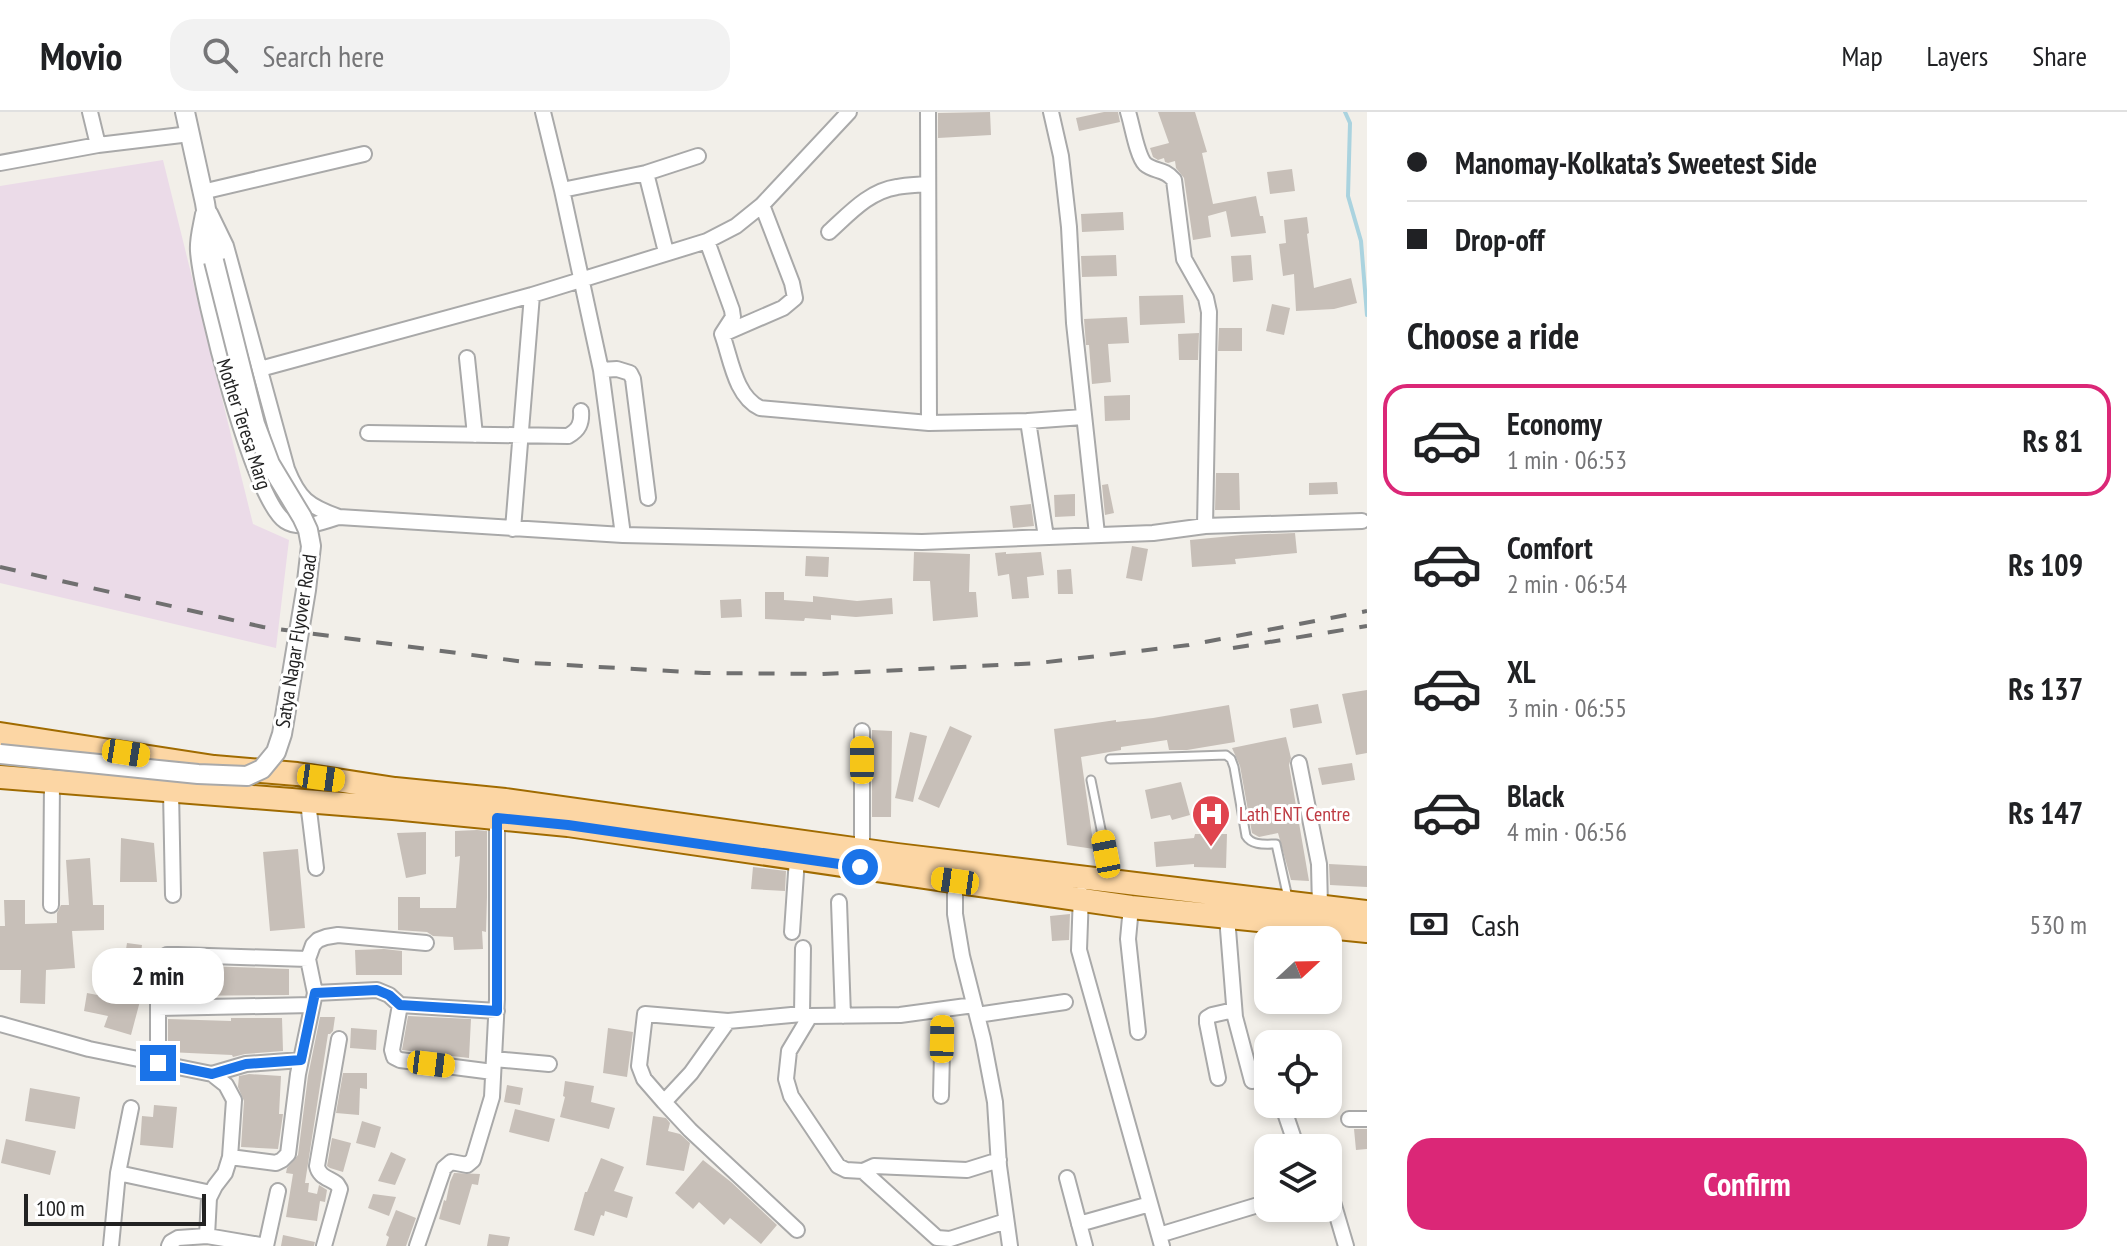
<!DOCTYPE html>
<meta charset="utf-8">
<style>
body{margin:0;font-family:"PT Sans Narrow",sans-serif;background:#f2f2f2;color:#202124;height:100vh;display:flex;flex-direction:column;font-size:30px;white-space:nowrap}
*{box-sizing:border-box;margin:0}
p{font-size:26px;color:#757577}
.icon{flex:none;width:44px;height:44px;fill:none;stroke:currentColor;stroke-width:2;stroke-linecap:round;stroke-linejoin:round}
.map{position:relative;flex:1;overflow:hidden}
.panel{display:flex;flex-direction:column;background:#fff;width:760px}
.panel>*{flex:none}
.guide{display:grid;align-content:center;height:176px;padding:0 40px;background:#fff}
.needle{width:52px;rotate:68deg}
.buttons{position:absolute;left:1254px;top:814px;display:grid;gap:16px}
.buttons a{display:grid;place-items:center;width:88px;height:88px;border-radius:16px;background:#fff;box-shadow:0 4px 12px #0003;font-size:40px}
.scale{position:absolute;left:24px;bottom:20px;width:182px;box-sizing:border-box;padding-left:8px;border:4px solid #222;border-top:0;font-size:22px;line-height:28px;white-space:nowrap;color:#222;-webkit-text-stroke:6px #fff;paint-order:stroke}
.end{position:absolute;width:36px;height:36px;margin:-18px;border:10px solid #1a73e8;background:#fff;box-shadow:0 0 0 4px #fff}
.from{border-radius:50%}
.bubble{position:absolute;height:56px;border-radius:24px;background:#fff;box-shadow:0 4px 12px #0003;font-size:26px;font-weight:700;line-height:56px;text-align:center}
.car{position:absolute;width:24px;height:48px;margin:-24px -12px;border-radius:10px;box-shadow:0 0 6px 2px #0007;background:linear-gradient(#f5c518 24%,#345 0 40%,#f5c518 0 76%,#345 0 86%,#f5c518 0)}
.guide b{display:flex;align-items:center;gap:28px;height:76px;font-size:30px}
.guide b+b{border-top:2px solid #e0e0e0}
.guide i{width:20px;height:20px;background:#202124}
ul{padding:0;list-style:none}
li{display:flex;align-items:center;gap:24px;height:112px;margin:0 16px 12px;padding:0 24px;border:4px solid transparent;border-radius:24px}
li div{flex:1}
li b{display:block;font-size:30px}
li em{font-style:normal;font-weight:700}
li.current{border-color:#db2777}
li>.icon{width:72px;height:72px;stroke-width:1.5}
h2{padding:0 40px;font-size:36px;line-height:96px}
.pay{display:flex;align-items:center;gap:20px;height:88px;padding:0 40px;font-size:30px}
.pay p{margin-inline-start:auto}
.action{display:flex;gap:16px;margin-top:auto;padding:16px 40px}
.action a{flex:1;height:92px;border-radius:24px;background:#db2777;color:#fff;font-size:32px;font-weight:700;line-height:92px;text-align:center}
header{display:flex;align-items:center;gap:48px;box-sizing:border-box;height:112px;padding:0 40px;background:#fff;border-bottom:2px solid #e0e0e0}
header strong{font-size:38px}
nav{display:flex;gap:44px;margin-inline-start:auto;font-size:28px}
.search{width:560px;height:72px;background:#f2f2f2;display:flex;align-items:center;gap:20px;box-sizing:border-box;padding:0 28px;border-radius:24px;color:#757577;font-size:30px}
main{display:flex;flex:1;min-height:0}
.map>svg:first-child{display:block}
</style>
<header>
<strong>Movio</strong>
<div class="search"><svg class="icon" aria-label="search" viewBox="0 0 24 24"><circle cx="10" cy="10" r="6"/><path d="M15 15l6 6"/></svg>Search here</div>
<nav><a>Map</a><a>Layers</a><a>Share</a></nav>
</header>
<main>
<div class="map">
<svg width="1367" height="1134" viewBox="0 0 1367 1134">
<rect width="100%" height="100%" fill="#f2efe9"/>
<!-- industrial -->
<path fill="#ebdbe8" d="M163,48L253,412L289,428L276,536L0,471V74Z"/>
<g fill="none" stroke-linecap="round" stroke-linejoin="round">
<!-- stream -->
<path stroke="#aad3df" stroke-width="4" d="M1345,0L1350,11L1348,84L1361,129L1367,203"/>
</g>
<!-- building -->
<path fill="#c7bfb8" d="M990,0L991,23L938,26V1Z
M1104,0H1118L1120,10L1079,19L1076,6Z
M1158,0H1195L1207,40L1202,41L1213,92L1256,84L1260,104H1263L1266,121L1231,125L1226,99L1208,104L1211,125L1193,128L1184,66L1176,56L1175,49L1168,51L1165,50L1164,46L1158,48L1153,45L1150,36L1169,31Z
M1292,57L1295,79L1270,82L1267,60Z
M1123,100L1124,118L1082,120L1081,102Z
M1307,105L1309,121L1307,122L1314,176L1351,166L1357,191L1334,197L1296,199L1294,162L1283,164L1279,132L1286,131L1284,108Z
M1116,143L1117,164L1082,165L1081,144Z
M1251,143L1253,168L1233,170L1231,144Z
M1183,183L1185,211L1140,213L1139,184Z
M1272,192L1290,196L1284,223L1266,219Z
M1127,205L1129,231L1108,232L1111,270L1092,272L1089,233H1086L1084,207Z
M1219,216H1242V239H1218Z
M1199,221L1198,248H1179L1178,222Z
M1130,283V308L1105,309L1104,284Z
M1216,361H1239L1240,398H1215Z
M1337,370L1338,382L1309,383V371Z
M1108,372L1114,401L1105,403L1102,373Z
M1075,382V404L1055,405L1054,383Z
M1031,392L1034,414L1013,416L1010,394Z
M1295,421L1297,441L1235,447L1236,452L1192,455L1190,428L1242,423Z
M1132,434L1148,437L1142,469L1126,466Z
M914,440L970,442L969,480H976L978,505L933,509L930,469H913Z
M1006,440V442L1041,440L1044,463L1027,465L1029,486L1012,487L1009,462L998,464L995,441Z
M806,444L829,445L828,465L805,464Z
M1071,457L1073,482H1058L1057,458Z
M765,480H784V488L813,490V484L857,489L892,486L893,502L856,505L831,503V508L805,506L804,509L765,507Z
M741,487L742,505L721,506L720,488Z
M1367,578V641L1356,643L1342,582Z
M1318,592L1322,611L1293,616L1290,597Z
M1229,593L1235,630L1187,638H1169L1167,628L1121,635V638L1081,645L1094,737L1067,733L1054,617L1116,608V610L1153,606Z
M950,614L972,624L939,696L918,687Z
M872,618L892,619L891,705H872Z
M910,620L927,624L913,690L895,686Z
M1286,625L1291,646L1289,653L1309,769L1291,768L1278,721L1259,725L1252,721L1240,654L1232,636Z
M1352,651L1355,668L1322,673L1318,656Z
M1181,670L1190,703L1172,708L1170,703L1151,707L1145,678Z
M477,718L487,719V785L486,820L482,819L483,837L454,838L453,825L433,824L427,820L398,818V785H420V796H456L460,744L455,745V719Z
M426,720V762L406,766L397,721Z
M1195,722H1227L1226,756L1194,755V752L1156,755L1154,730L1194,726Z
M121,726L154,731L157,770H120Z
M298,737L305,816L270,819L263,740Z
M90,746L93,793H104V818L72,819L75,856L46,858L45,892L20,891L21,858H0V814H5L4,788H25V812L57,811V801L61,793H69L66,748Z
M1329,752L1367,754V775L1330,773Z
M753,755L786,759L785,779L751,777Z
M1070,802L1069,828L1052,829L1050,804Z
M127,831L142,833L137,872L144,874L131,923L104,915L108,904L84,899L87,881L118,887Z
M384,837L402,839V863H356L355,838Z
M172,853L289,857V883L171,884Z
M408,904L471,907L469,946L402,938Z
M320,905H335L333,919L330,922H328L305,1071H309L308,1080L317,1082L319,1073L327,1078L325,1090L320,1089L317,1109L286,1105L293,1062L286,1061L287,1056L298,1043L308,964Z
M231,906H282L283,939L245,942L233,945L232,943L168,940V907L231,909Z
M351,916L377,918L376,938L350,936Z
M608,916L633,920L627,965L603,961Z
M343,961H367V977L360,976L359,1003L336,1001Z
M249,962L281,964L279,1002H283L278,1037L241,1035L244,989L238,975L239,964Z
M565,969L594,974L591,990L615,996L609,1017L560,1005L565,985L563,984Z
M507,973L523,976L520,993L504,990Z
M30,976L80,985L75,1017L25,1009Z
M154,993L177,995L173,1036L140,1033L142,1004L153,1005Z
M515,997L555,1007L549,1030L509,1020Z
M653,1004L666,1006L670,1011L668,1019L680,1022L690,1031L684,1059L646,1053Z
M362,1009L381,1015L375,1036L356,1031Z
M1354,1017H1367V1037L1356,1038Z
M332,1026L351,1031L343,1060L330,1056L327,1054Z
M6,1027L56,1039L50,1063L1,1051Z
M391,1040L406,1047L395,1073L378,1069Z
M601,1046L624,1055L614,1079L633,1085L627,1106L605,1099L604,1104L601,1103L594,1124L574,1118L585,1080H587Z
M703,1048L731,1070L777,1113L761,1132L730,1106L724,1113L699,1090L693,1097L675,1081Z
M454,1061L480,1062L478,1073L472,1072L460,1113L439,1107L444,1088L446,1089L450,1070Z
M373,1082L396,1085L389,1104L368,1096Z
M396,1098L416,1106L406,1134H386L389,1125L386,1123Z
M489,1122L510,1125L508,1134H487Z
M283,1123L315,1130L314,1134H281Z"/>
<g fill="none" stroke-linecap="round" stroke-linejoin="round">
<!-- service casing -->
<g stroke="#a9a9a9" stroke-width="11">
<path id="service" d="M1110,647L1226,643L1231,647L1234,655L1246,724C1252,734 1266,732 1276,732L1288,786
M1091,668L1111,767"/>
</g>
<!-- minor casing -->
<g stroke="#a9a9a9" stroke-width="18">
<path id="minor" d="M90,0L98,33
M543,0L562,78L601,258L623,423
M928,0L929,311
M1051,0L1061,44L1069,115L1074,211L1097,422
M1128,0C1132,12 1137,44 1145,52C1154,60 1164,56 1174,68L1184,147L1206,186L1209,200L1205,414
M0,51L98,33L190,22
M646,61L666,140
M562,78L646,61L698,44
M202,80L364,42
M210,101L226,134L287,357C299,387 308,394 339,405L623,423L922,430L1153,421L1205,414L1362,409
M203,102C201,114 197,127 198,139C201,182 253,388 285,409C300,419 323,410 338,405
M829,120C849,102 869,79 897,75C907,73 918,73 928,72
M707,129L732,198L733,205L722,222C731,247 735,284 760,296L929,311L1028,309L1083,305
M723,222L783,196L795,186L792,171L762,93
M467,246L475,323
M260,257L532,183L707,129L736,114L762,93L849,0
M601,258L617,257L630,261L633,267L648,386
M1028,309L1046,425
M368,321L568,324C579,318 582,311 581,299
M513,417L532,183
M1299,651L1319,752L1320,795
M171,679L173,783
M308,690L316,756
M862,737V619
M955,769V802L962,844L983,927L995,990L999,1054L1010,1134
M1081,782L1079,838L1162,1134
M839,790L843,904
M51,793L52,669
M1131,795L1128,827L1138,920
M1227,805L1235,905L1252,969
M792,820L797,746
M315,881L377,878L389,883L400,893L497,899
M400,893L392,938L394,945L400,948L493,960
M974,893L900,903L810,904L789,939L786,967L791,984L838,1054L846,1058L863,1059L937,1126L950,1127L1006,1109
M158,896L312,893
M802,902L803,836
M977,903L1065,890
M728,909L691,961L664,990L690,1018L797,1118
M0,912L89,937L212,962L226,973L234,988L230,1045L225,1061L215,1074L209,1086L207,1124L266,1134
M494,947L549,952
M158,951V854L160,847L167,843H178L308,847
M212,962L246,952L301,948
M1218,966L1207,911V906L1212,903L1234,898
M941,984L943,898
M664,990L644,967L639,954L645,902L728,909L802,902L810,904
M1282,992L1297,1036
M1349,1007H1367
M230,1045L276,1051L282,1048L288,1042L298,962L315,881L308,847L313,833L318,828L326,825L338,823L426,831
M863,1059L874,1054L967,1058L999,1048
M118,1061L131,996
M1067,1066L1085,1134
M1328,1073L1346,1134
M1079,1112L1150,1092
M1159,1123L1268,1090
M111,1134L118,1061L211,1081
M169,1134L171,1130L178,1126L207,1124
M266,1134L278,1079
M324,1134L340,1077L337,1072C329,1066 319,1065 317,1054L339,927
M417,1134L444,1056L451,1050L467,1053L473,1048L492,985L497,887V706"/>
</g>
<!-- tertiary casing -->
<g stroke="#a9a9a9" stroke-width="22">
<path id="tertiary" d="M185,0L205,91L214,149"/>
</g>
<!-- primary casing -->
<g stroke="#a06b00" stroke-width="26">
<path id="primary" d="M0,622L214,655L297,662L395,677L505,688L897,743L1367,800
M0,665L393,696L568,713L1131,795L1367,819"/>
</g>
<!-- service -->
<use href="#service" stroke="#fff" stroke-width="7"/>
<!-- minor -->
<use href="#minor" stroke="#fff" stroke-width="14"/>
<!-- tertiary -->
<use href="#tertiary" stroke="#fff" stroke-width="18"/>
<!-- primary -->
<use href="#primary" stroke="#fcd6a4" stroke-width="22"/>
<!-- rail -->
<path stroke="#707070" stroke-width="4" stroke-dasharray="16 16" stroke-linecap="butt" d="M0,455L263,515L532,551L704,561L822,562L1039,551L1189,533L1367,499
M1233,536L1367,514"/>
<!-- tertiary-bridge casing -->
<g stroke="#a9a9a9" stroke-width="22" stroke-linecap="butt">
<path id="tertiary-bridge" d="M0,642L198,662L247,664L262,657L276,640L282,622L306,478L311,434L308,418L302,405L270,352L255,312L214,149"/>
</g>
<!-- tertiary-bridge -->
<use href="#tertiary-bridge" stroke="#fff" stroke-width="18"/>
</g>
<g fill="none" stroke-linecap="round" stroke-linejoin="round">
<!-- route -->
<path stroke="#1a73e8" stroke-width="10" d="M158,951L212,962L246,952L301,948L315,881L377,878L389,883L400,893L497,899V706L568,713L860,755"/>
</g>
<!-- icons -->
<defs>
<g id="hospital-pin" transform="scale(2)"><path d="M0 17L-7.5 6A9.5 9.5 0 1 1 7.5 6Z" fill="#e0444e" stroke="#fff"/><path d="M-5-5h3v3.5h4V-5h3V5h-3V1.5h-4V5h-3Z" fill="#fff"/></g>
</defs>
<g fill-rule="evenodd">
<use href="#hospital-pin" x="1211" y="702"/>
</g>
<g text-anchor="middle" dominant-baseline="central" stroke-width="6" stroke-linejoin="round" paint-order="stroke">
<!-- street labels -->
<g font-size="20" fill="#222" stroke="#fff">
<text transform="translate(244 312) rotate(72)">Mother Teresa Marg</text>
<text transform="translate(296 529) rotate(-81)">Satya Nagar Flyover Road</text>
</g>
<!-- health labels -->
<g font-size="20" fill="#be3a42" stroke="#fff" text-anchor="start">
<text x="1239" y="702">Lath ENT Centre</text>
</g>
</g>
</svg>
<div class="buttons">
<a><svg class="needle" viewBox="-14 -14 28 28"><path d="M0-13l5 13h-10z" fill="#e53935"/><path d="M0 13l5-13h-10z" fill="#757577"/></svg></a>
<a><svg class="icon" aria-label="locate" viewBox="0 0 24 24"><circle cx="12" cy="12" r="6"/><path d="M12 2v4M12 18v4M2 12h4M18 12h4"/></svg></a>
<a><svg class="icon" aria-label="layers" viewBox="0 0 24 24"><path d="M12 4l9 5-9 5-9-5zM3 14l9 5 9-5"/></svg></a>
</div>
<div class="scale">100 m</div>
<i class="end from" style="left:860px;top:755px"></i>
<i class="end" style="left:158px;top:951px"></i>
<div class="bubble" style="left:92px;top:836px;width:132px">2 min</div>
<i class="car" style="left:126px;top:641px;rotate:99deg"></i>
<i class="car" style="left:862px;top:648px;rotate:0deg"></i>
<i class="car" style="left:321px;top:666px;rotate:98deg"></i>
<i class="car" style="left:1106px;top:742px;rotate:349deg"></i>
<i class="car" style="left:955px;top:769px;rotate:278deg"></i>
<i class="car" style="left:942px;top:927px;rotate:1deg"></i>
<i class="car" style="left:431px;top:952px;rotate:97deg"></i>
</div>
<section class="panel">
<div class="guide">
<b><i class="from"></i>Manomay-Kolkata’s Sweetest Side</b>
<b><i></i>Drop-off</b>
</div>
<h2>Choose a ride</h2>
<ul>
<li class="current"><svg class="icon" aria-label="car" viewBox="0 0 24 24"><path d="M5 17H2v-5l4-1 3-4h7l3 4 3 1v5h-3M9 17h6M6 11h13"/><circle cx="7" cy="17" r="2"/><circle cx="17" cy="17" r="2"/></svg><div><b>Economy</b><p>1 min · 06:53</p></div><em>Rs 81</em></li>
<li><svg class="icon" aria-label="car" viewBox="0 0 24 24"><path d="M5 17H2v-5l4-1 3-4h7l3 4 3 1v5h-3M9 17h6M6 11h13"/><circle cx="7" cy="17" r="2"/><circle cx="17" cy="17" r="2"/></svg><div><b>Comfort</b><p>2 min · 06:54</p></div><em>Rs 109</em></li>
<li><svg class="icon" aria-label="car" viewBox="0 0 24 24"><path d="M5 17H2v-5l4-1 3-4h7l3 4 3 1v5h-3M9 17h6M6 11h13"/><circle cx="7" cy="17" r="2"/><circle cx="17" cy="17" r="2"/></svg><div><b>XL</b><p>3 min · 06:55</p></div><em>Rs 137</em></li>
<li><svg class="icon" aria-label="car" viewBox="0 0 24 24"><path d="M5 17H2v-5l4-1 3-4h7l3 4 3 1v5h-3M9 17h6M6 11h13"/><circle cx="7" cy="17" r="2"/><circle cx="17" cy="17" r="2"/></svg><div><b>Black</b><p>4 min · 06:56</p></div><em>Rs 147</em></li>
</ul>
<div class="pay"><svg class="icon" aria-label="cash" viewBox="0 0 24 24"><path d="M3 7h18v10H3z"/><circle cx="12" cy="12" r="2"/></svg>Cash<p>530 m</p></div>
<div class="action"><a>Confirm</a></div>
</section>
</main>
